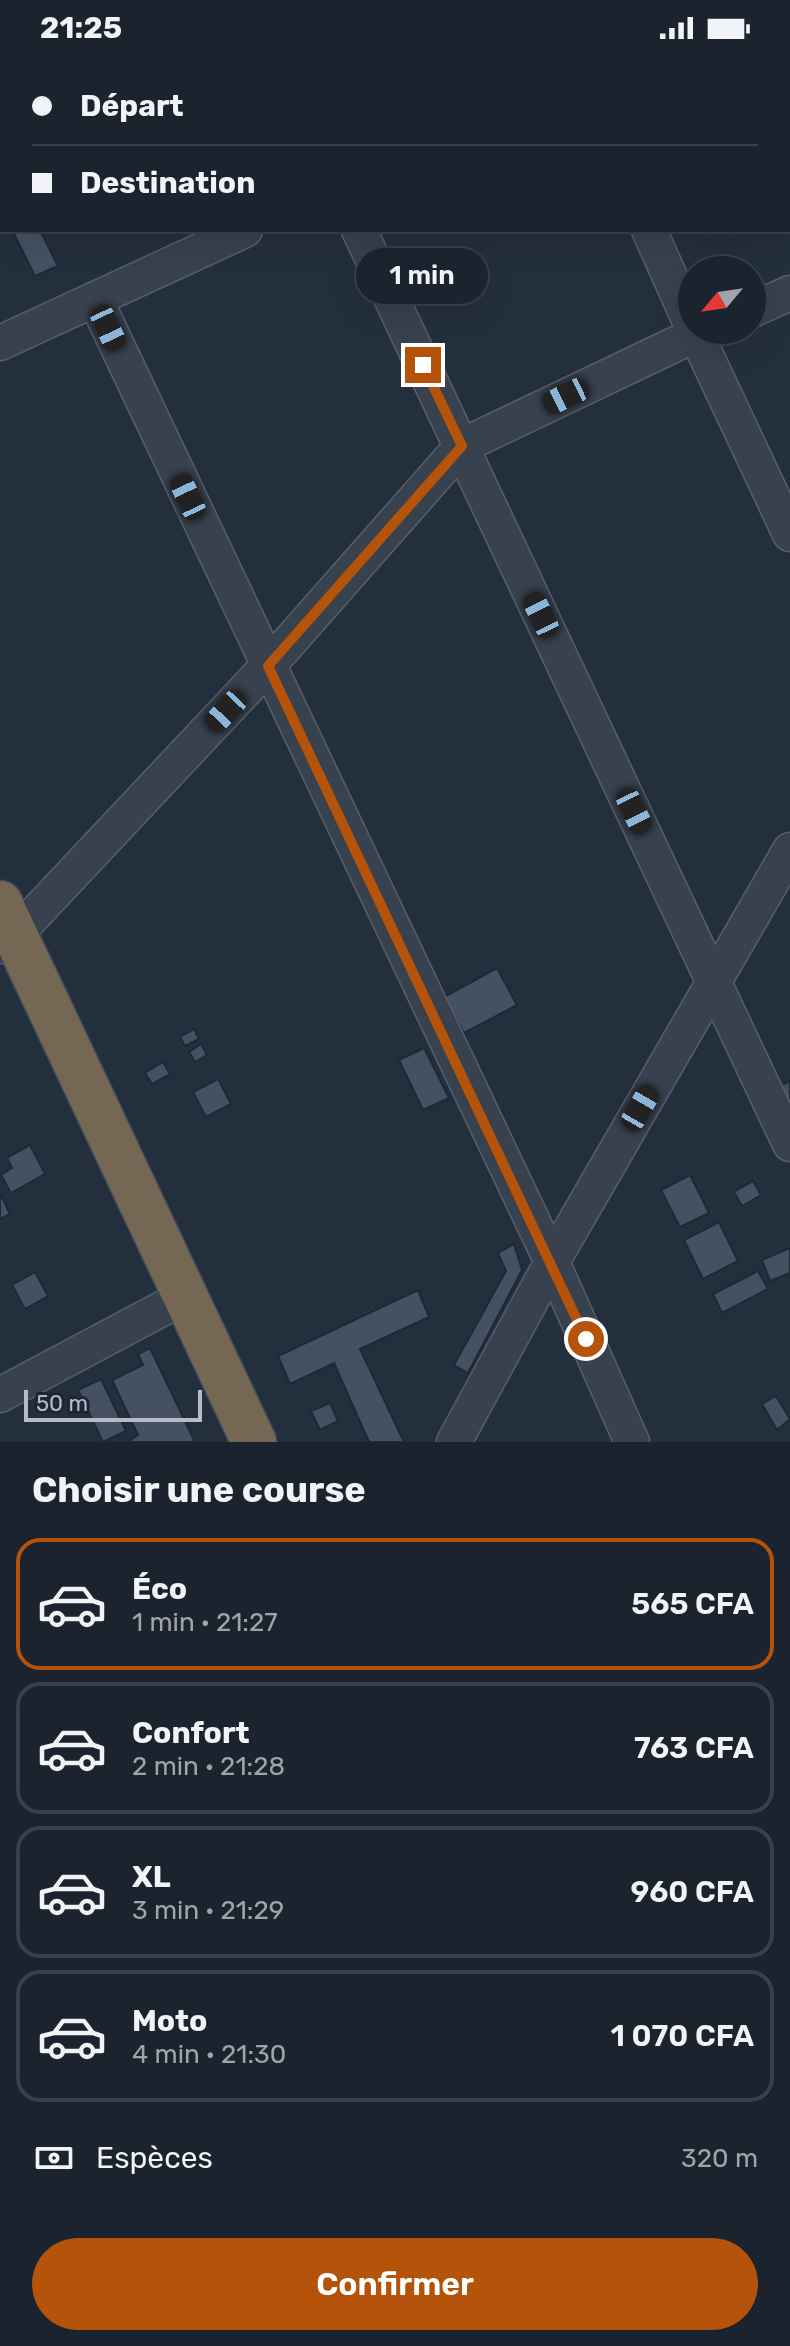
<!DOCTYPE html>
<html lang="fr">
<meta charset="utf-8">
<style>
body{margin:0;font-family:Rubik,sans-serif;background:#282f3a;color:#f1f3f6;height:100vh;display:flex;flex-direction:column;font-size:30px;white-space:nowrap}
*{box-sizing:border-box;margin:0}
p{font-size:26px;color:#a0a4aa}
.icon{flex:none;width:44px;height:44px;fill:none;stroke:currentColor;stroke-width:2;stroke-linecap:round;stroke-linejoin:round}
.map{position:relative;height:1386px;overflow:hidden}
.drawer{display:flex;flex-direction:column;background:#1b232e;flex:1}
.drawer>*{flex:none}
.guide{position:absolute;left:0px;top:0px;width:790px;height:176px;box-shadow:0 8px 32px #0002,0 0 0 2px #39404a;display:grid;align-content:center;height:176px;padding:0 32px;background:#1b232e}
.needle{width:52px;rotate:241deg}
.controls{position:absolute;left:678px;top:200px;display:grid;gap:16px}
.controls a{display:grid;place-items:center;width:88px;height:88px;border-radius:50%;background:#1b232e;box-shadow:0 8px 32px #0002,0 0 0 2px #39404a;font-size:40px}
.scale{position:absolute;left:24px;bottom:20px;width:178px;box-sizing:border-box;padding-left:8px;border:4px solid #b4bcc9;border-top:0;font-size:22px;line-height:28px;white-space:nowrap;color:#b4bcc9;-webkit-text-stroke:6px #1d2633;paint-order:stroke}
.end{position:absolute;width:36px;height:36px;margin:-18px;border:10px solid #b45309;background:#fff;box-shadow:0 0 0 4px #fff}
.from{border-radius:50%}
.bubble{position:absolute;height:56px;border-radius:28px;background:#1b232e;box-shadow:0 8px 32px #0002,0 0 0 2px #39404a;font-size:26px;font-weight:600;line-height:56px;text-align:center}
.car{position:absolute;width:24px;height:48px;margin:-24px -12px;border-radius:10px;box-shadow:0 0 6px 2px #0007;background:linear-gradient(#222 24%,#8ab4d8 0 40%,#222 0 76%,#8ab4d8 0 86%,#222 0)}
.guide b{display:flex;align-items:center;gap:28px;height:76px;font-size:30px}
.guide b+b{border-top:2px solid #39404a}
.guide i{width:20px;height:20px;background:#f1f3f6}
ul{padding:0;list-style:none}
li{display:flex;align-items:center;gap:24px;height:132px;margin:0 16px 12px;padding:0 16px;border:4px solid #39404a;border-radius:24px}
li div{flex:1}
li b{display:block;font-size:30px}
li em{font-style:normal;font-weight:600}
li.selected{border-color:#b45309}
li>.icon{width:72px;height:72px;stroke-width:1.5}
h2{padding:0 32px;font-size:36px;line-height:96px}
.pay{display:flex;align-items:center;gap:20px;height:88px;padding:0 32px;font-size:30px}
.pay p{margin-inline-start:auto}
.action{display:flex;gap:16px;margin-top:auto;padding:16px 32px}
.action a{flex:1;height:92px;border-radius:48px;background:#b45309;color:#fff;font-size:32px;font-weight:600;line-height:92px;text-align:center}
.status{display:flex;justify-content:space-between;align-items:center;height:56px;padding:0 40px;background:#1b232e;direction:ltr}
.status svg{height:22px;fill:currentColor}
.map>svg:first-child{display:block}
</style>
<div class="status"><b>21:25</b><svg viewBox="0 0 49 12"><path d="M0 12V9h3v3zM5 12V6h3v6zM10 12V3h3v9zM15 12V0h3v12zM26 1h20v11H26zM47 4h2v5h-2z"/></svg></div>
<div class="map">
<svg width="790" height="1386" viewBox="0 0 790 1386">
<rect width="100%" height="100%" fill="#242f3e"/>
<!-- building -->
<path fill="#455162" stroke="#1f2835" stroke-width="2" d="M0,0L11,2H2L0,26Z
M365,0H412L408,2Z
M459,0H521L454,2Z
M18,174H40L58,210L35,220L13,176Z
M497,912L517,949L464,977L444,941Z
M194,973L199,983L185,990L180,981Z
M201,988L207,999L195,1006L189,996Z
M424,992L449,1042L423,1054L399,1004Z
M163,1006L170,1018L152,1028L145,1017Z
M218,1023L231,1048L206,1061L193,1036Z
M790,1025V1067L773,1034Z
M30,1089L45,1118L11,1137L1,1119L12,1112L7,1102Z
M690,1119L709,1157L680,1171L661,1134Z
M753,1125L761,1139L742,1150L734,1136Z
M0,1137L10,1158L0,1163Z
M719,1166L738,1205L703,1223L684,1184Z
M514,1188L522,1214L468,1317L454,1309L506,1215L498,1197Z
M790,1192V1217L770,1225L762,1204Z
M758,1215L768,1233L722,1257L713,1238Z
M35,1216L48,1240L25,1253L12,1229Z
M418,1234L429,1261L360,1293L404,1386H369L334,1307L290,1328L278,1300Z
M150,1292L195,1386H128L138,1379L112,1324L143,1309L138,1298Z
M101,1323L126,1375L103,1386L78,1334Z
M776,1340L790,1363L777,1374L762,1348Z
M330,1347L338,1365L320,1374L311,1355Z"/>
<g fill="none" stroke-linecap="round" stroke-linejoin="round">
<!-- minor casing -->
<g stroke="#565f6c" stroke-width="37">
<path id="minor" d="M570,0L571,2
M343,2L347,0
M616,2L620,0
M359,174L790,1088
M649,174L692,270
M95,243L552,1206L632,1386
M752,254L790,237
M694,274L790,478
M0,287L245,174
M0,890L15,879L268,610L462,390L705,274
M0,1339L184,1241
M454,1386L552,1206L790,794"/>
</g>
<!-- highway casing -->
<g stroke="#434c59" stroke-width="47">
<path id="highway" d="M0,847L254,1386"/>
</g>
<!-- minor -->
<use href="#minor" stroke="#38414e" stroke-width="34"/>
<!-- highway -->
<use href="#highway" stroke="#746855" stroke-width="44"/>
</g>
<g fill="none" stroke-linecap="round" stroke-linejoin="round">
<!-- route -->
<path stroke="#b45309" stroke-width="10" d="M423,309L462,390L268,610L586,1283"/>
</g>
</svg>
<div class="controls">
<a><svg class="needle" viewBox="-14 -14 28 28"><path d="M0-13l5 13h-10z" fill="#e53935"/><path d="M0 13l5-13h-10z" fill="#a0a4aa"/></svg></a>
</div>
<div class="scale">50 m</div>
<i class="end from" style="left:586px;top:1283px"></i>
<i class="end" style="left:423px;top:309px"></i>
<div class="bubble" style="left:356px;top:192px;width:132px">1 min</div>
<i class="car" style="left:108px;top:272px;rotate:155deg"></i>
<i class="car" style="left:566px;top:340px;rotate:244deg"></i>
<i class="car" style="left:188px;top:441px;rotate:335deg"></i>
<i class="car" style="left:541px;top:559px;rotate:334deg"></i>
<i class="car" style="left:226px;top:655px;rotate:223deg"></i>
<i class="car" style="left:634px;top:755px;rotate:154deg"></i>
<i class="car" style="left:640px;top:1052px;rotate:30deg"></i>
<div class="guide">
<b><i class="from"></i>Départ</b>
<b><i></i>Destination</b>
</div>
</div>
<section class="drawer">
<h2>Choisir une course</h2>
<ul>
<li class="selected"><svg class="icon" aria-label="car" viewBox="0 0 24 24"><path d="M5 17H2v-5l4-1 3-4h7l3 4 3 1v5h-3M9 17h6M6 11h13"/><circle cx="7" cy="17" r="2"/><circle cx="17" cy="17" r="2"/></svg><div><b>Éco</b><p>1 min · 21:27</p></div><em>565 CFA</em></li>
<li><svg class="icon" aria-label="car" viewBox="0 0 24 24"><path d="M5 17H2v-5l4-1 3-4h7l3 4 3 1v5h-3M9 17h6M6 11h13"/><circle cx="7" cy="17" r="2"/><circle cx="17" cy="17" r="2"/></svg><div><b>Confort</b><p>2 min · 21:28</p></div><em>763 CFA</em></li>
<li><svg class="icon" aria-label="car" viewBox="0 0 24 24"><path d="M5 17H2v-5l4-1 3-4h7l3 4 3 1v5h-3M9 17h6M6 11h13"/><circle cx="7" cy="17" r="2"/><circle cx="17" cy="17" r="2"/></svg><div><b>XL</b><p>3 min · 21:29</p></div><em>960 CFA</em></li>
<li><svg class="icon" aria-label="car" viewBox="0 0 24 24"><path d="M5 17H2v-5l4-1 3-4h7l3 4 3 1v5h-3M9 17h6M6 11h13"/><circle cx="7" cy="17" r="2"/><circle cx="17" cy="17" r="2"/></svg><div><b>Moto</b><p>4 min · 21:30</p></div><em>1 070 CFA</em></li>
</ul>
<div class="pay"><svg class="icon" aria-label="cash" viewBox="0 0 24 24"><path d="M3 7h18v10H3z"/><circle cx="12" cy="12" r="2"/></svg>Espèces<p>320 m</p></div>
<div class="action"><a>Confirmer</a></div>
</section>
